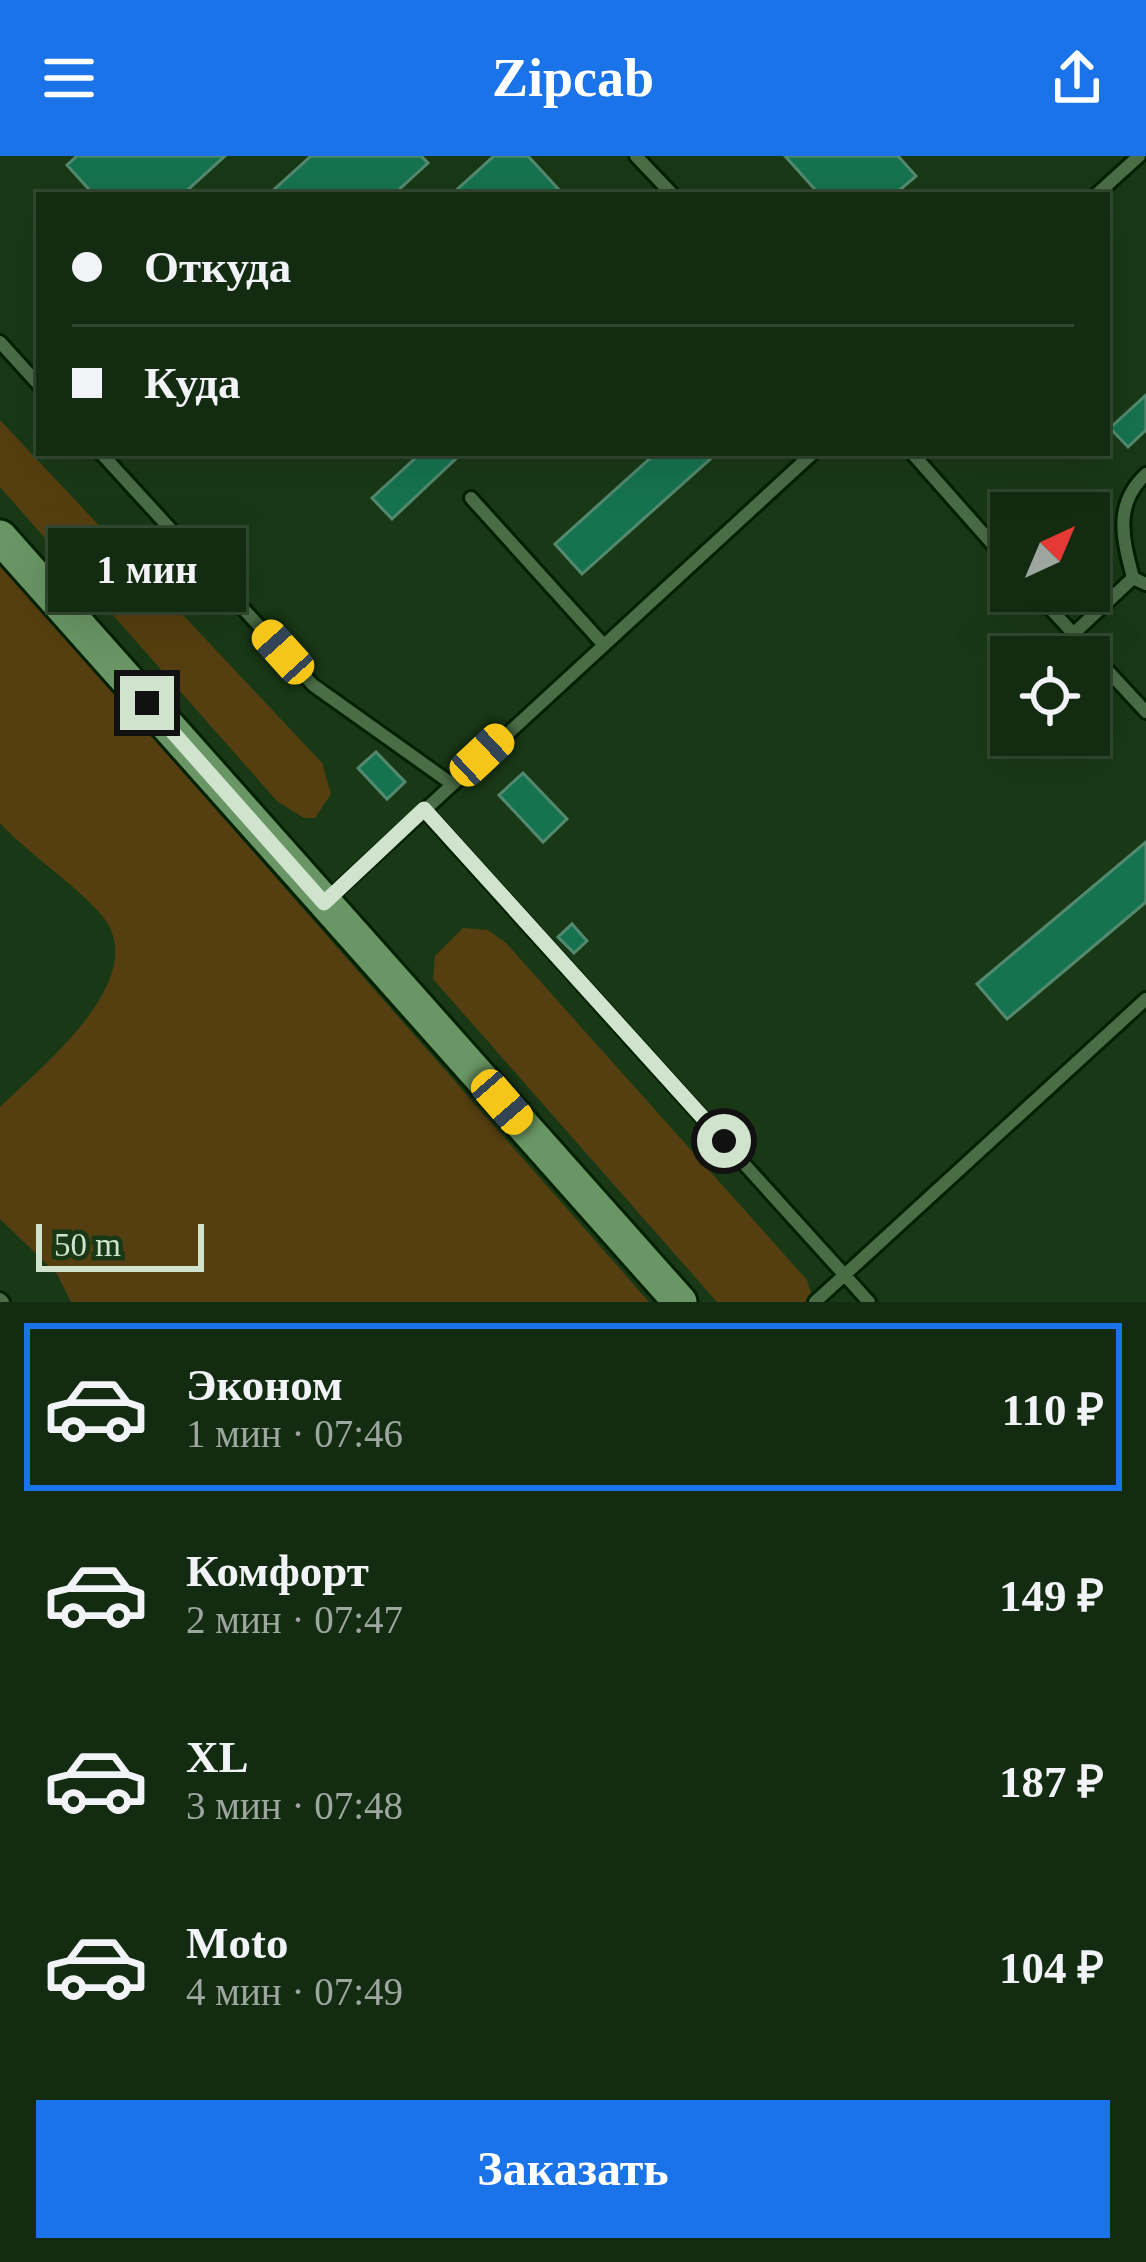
<!DOCTYPE html>
<html lang="ru">
<meta charset="utf-8">
<style>
body{margin:0;font-family:Georgia,serif;background:#1c3319;color:#f1f3f6;height:100vh;display:flex;flex-direction:column;font-size:45px;white-space:nowrap}
*{box-sizing:border-box;margin:0}
p{font-size:39px;color:#9da79f}
.icon{flex:none;width:66px;height:66px;fill:none;stroke:currentColor;stroke-width:2;stroke-linecap:round;stroke-linejoin:round}
.map{position:relative;height:1146px;overflow:hidden}
.side{display:flex;flex-direction:column;background:#132b10;flex:1}
.side>*{flex:none}
.banner{position:absolute;left:36px;top:36px;width:1074px;height:264px;border-radius:0px;box-shadow:0 12px 48px #0002,0 0 0 3px #324730;display:grid;align-content:center;height:264px;padding:0 36px;background:#132b10}
.needle{width:78px;rotate:44deg}
.controls{position:absolute;left:990px;top:336px;display:grid;gap:24px}
.controls a{display:grid;place-items:center;width:120px;height:120px;border-radius:0px;background:#132b10;box-shadow:0 12px 48px #0002,0 0 0 3px #324730;font-size:60px}
.scale{position:absolute;left:36px;bottom:30px;width:168px;box-sizing:border-box;padding-left:12px;border:6px solid #cfe3cd;border-top:0;font-size:33px;line-height:42px;white-space:nowrap;color:#cfe3cd;-webkit-text-stroke:9px #193916;paint-order:stroke}
.end{position:absolute;width:54px;height:54px;margin:-27px;border:15px solid #cfe3cd;background:#111;box-shadow:0 0 0 6px #111}
.from{border-radius:50%}
.bubble{position:absolute;height:84px;border-radius:0px;background:#132b10;box-shadow:0 12px 48px #0002,0 0 0 3px #324730;font-size:39px;font-weight:600;line-height:84px;text-align:center}
.car{position:absolute;width:36px;height:72px;margin:-36px -18px;border-radius:15px;box-shadow:0 0 9px 3px #0007;background:linear-gradient(#f5c518 24%,#345 0 40%,#f5c518 0 76%,#345 0 86%,#f5c518 0)}
.banner b{display:flex;align-items:center;gap:42px;height:114px;font-size:45px}
.banner b+b{border-top:3px solid #324730}
.banner i{width:30px;height:30px;background:#f1f3f6}
ul{padding:21px 0 0;list-style:none}
li{display:flex;align-items:center;gap:36px;height:168px;margin:0 24px 18px;padding:0 12px;border:6px solid transparent;border-radius:0px}
li div{flex:1}
li b{display:block;font-size:45px}
li em{font-style:normal;font-weight:600}
li.selected{border-color:#1a73e8}
li>.icon{width:108px;height:108px;stroke-width:1.5}
.primary-button{display:flex;gap:24px;margin-top:auto;padding:24px 36px}
.primary-button a{flex:1;height:138px;border-radius:0px;background:#1a73e8;color:#fff;font-size:48px;font-weight:600;line-height:138px;text-align:center}
header{display:flex;justify-content:space-between;align-items:center;height:156px;padding:0 36px;background:#1a73e8;color:#fff;font-size:54px;font-weight:600}
.map>svg:first-child{display:block}
</style>
<header><svg class="icon" aria-label="menu" viewBox="0 0 24 24"><path d="M4 6h16M4 12h16M4 18h16"/></svg>Zipcab<svg class="icon" aria-label="share" viewBox="0 0 24 24"><path d="M12 15V3M7 8l5-5 5 5M5 13v7h14v-7"/></svg></header>
<div class="map">
<svg width="1146" height="1146" viewBox="0 0 1146 1146">
<rect width="100%" height="100%" fill="#193916"/>
<!-- green -->
<path fill="#553f10" d="M0,264L322,607L331,638L315,662H304L277,645L0,331Z
M0,408L649,1146H71L57,1118L0,1063V951C42,910 159,818 98,755C68,723 30,699 0,667Z
M463,772L488,774L506,787L807,1124L814,1146H717L433,823L435,800Z"/>
<!-- building -->
<path fill="#167350" stroke="#538a6f" stroke-width="3" d="M77,0H225L182,39H94L67,9Z
M311,0H421L428,7L393,39H268Z
M494,0H528L562,37L451,39Z
M785,0H898L916,20L894,39H820Z
M1146,239V274L1128,291L1110,272Z
M421,297H462L392,363L372,342Z
M656,297H717L582,418L555,388Z
M376,596L405,626L387,643L358,612Z
M523,617L567,663L543,686L499,639Z
M1146,686V746L1007,863L977,828Z
M572,768L587,785L574,797L558,781Z"/>
<g fill="none" stroke-linecap="round" stroke-linejoin="round">
<!-- service casing -->
<g stroke="#002000" stroke-width="18">
<path id="service" d="M636,0L673,39
M1096,39L1139,0
M0,186L39,229
M101,297L313,529L452,628
M912,297L1011,409
M471,342L602,487
M1133,422C1123,383 1113,349 1146,318
M1034,435L1146,556
M1072,479L1133,422L1146,428
M424,654L869,1146
M328,743L813,297
M0,1143L3,1146
M815,1146L1146,843"/>
</g>
<!-- primary casing -->
<g stroke="#002000" stroke-width="39">
<path id="primary" d="M0,381L680,1146"/>
</g>
<!-- service -->
<use href="#service" stroke="#4a6d46" stroke-width="12"/>
<!-- primary -->
<use href="#primary" stroke="#699664" stroke-width="33"/>
</g>
<g fill="none" stroke-linecap="round" stroke-linejoin="round">
<!-- route -->
<path stroke="#cfe3cd" stroke-width="15" d="M147,547L324,747L424,653L724,985"/>
</g>
</svg>
<div class="controls">
<a><svg class="needle" viewBox="-14 -14 28 28"><path d="M0-13l5 13h-10z" fill="#e53935"/><path d="M0 13l5-13h-10z" fill="#9da79f"/></svg></a>
<a><svg class="icon" aria-label="locate" viewBox="0 0 24 24"><circle cx="12" cy="12" r="6"/><path d="M12 2v4M12 18v4M2 12h4M18 12h4"/></svg></a>
</div>
<div class="scale">50 m</div>
<i class="end from" style="left:724px;top:985px"></i>
<i class="end" style="left:147px;top:547px"></i>
<div class="bubble" style="left:48px;top:372px;width:198px">1 мин</div>
<i class="car" style="left:283px;top:496px;rotate:318deg"></i>
<i class="car" style="left:482px;top:599px;rotate:47deg"></i>
<i class="car" style="left:502px;top:946px;rotate:139deg"></i>
<div class="banner">
<b><i class="from"></i>Откуда</b>
<b><i></i>Куда</b>
</div>
</div>
<section class="side">
<ul>
<li class="selected"><svg class="icon" aria-label="car" viewBox="0 0 24 24"><path d="M5 17H2v-5l4-1 3-4h7l3 4 3 1v5h-3M9 17h6M6 11h13"/><circle cx="7" cy="17" r="2"/><circle cx="17" cy="17" r="2"/></svg><div><b>Эконом</b><p>1 мин · 07:46</p></div><em>110 ₽</em></li>
<li><svg class="icon" aria-label="car" viewBox="0 0 24 24"><path d="M5 17H2v-5l4-1 3-4h7l3 4 3 1v5h-3M9 17h6M6 11h13"/><circle cx="7" cy="17" r="2"/><circle cx="17" cy="17" r="2"/></svg><div><b>Комфорт</b><p>2 мин · 07:47</p></div><em>149 ₽</em></li>
<li><svg class="icon" aria-label="car" viewBox="0 0 24 24"><path d="M5 17H2v-5l4-1 3-4h7l3 4 3 1v5h-3M9 17h6M6 11h13"/><circle cx="7" cy="17" r="2"/><circle cx="17" cy="17" r="2"/></svg><div><b>XL</b><p>3 мин · 07:48</p></div><em>187 ₽</em></li>
<li><svg class="icon" aria-label="car" viewBox="0 0 24 24"><path d="M5 17H2v-5l4-1 3-4h7l3 4 3 1v5h-3M9 17h6M6 11h13"/><circle cx="7" cy="17" r="2"/><circle cx="17" cy="17" r="2"/></svg><div><b>Moto</b><p>4 мин · 07:49</p></div><em>104 ₽</em></li>
</ul>
<div class="primary-button"><a>Заказать</a></div>
</section>
